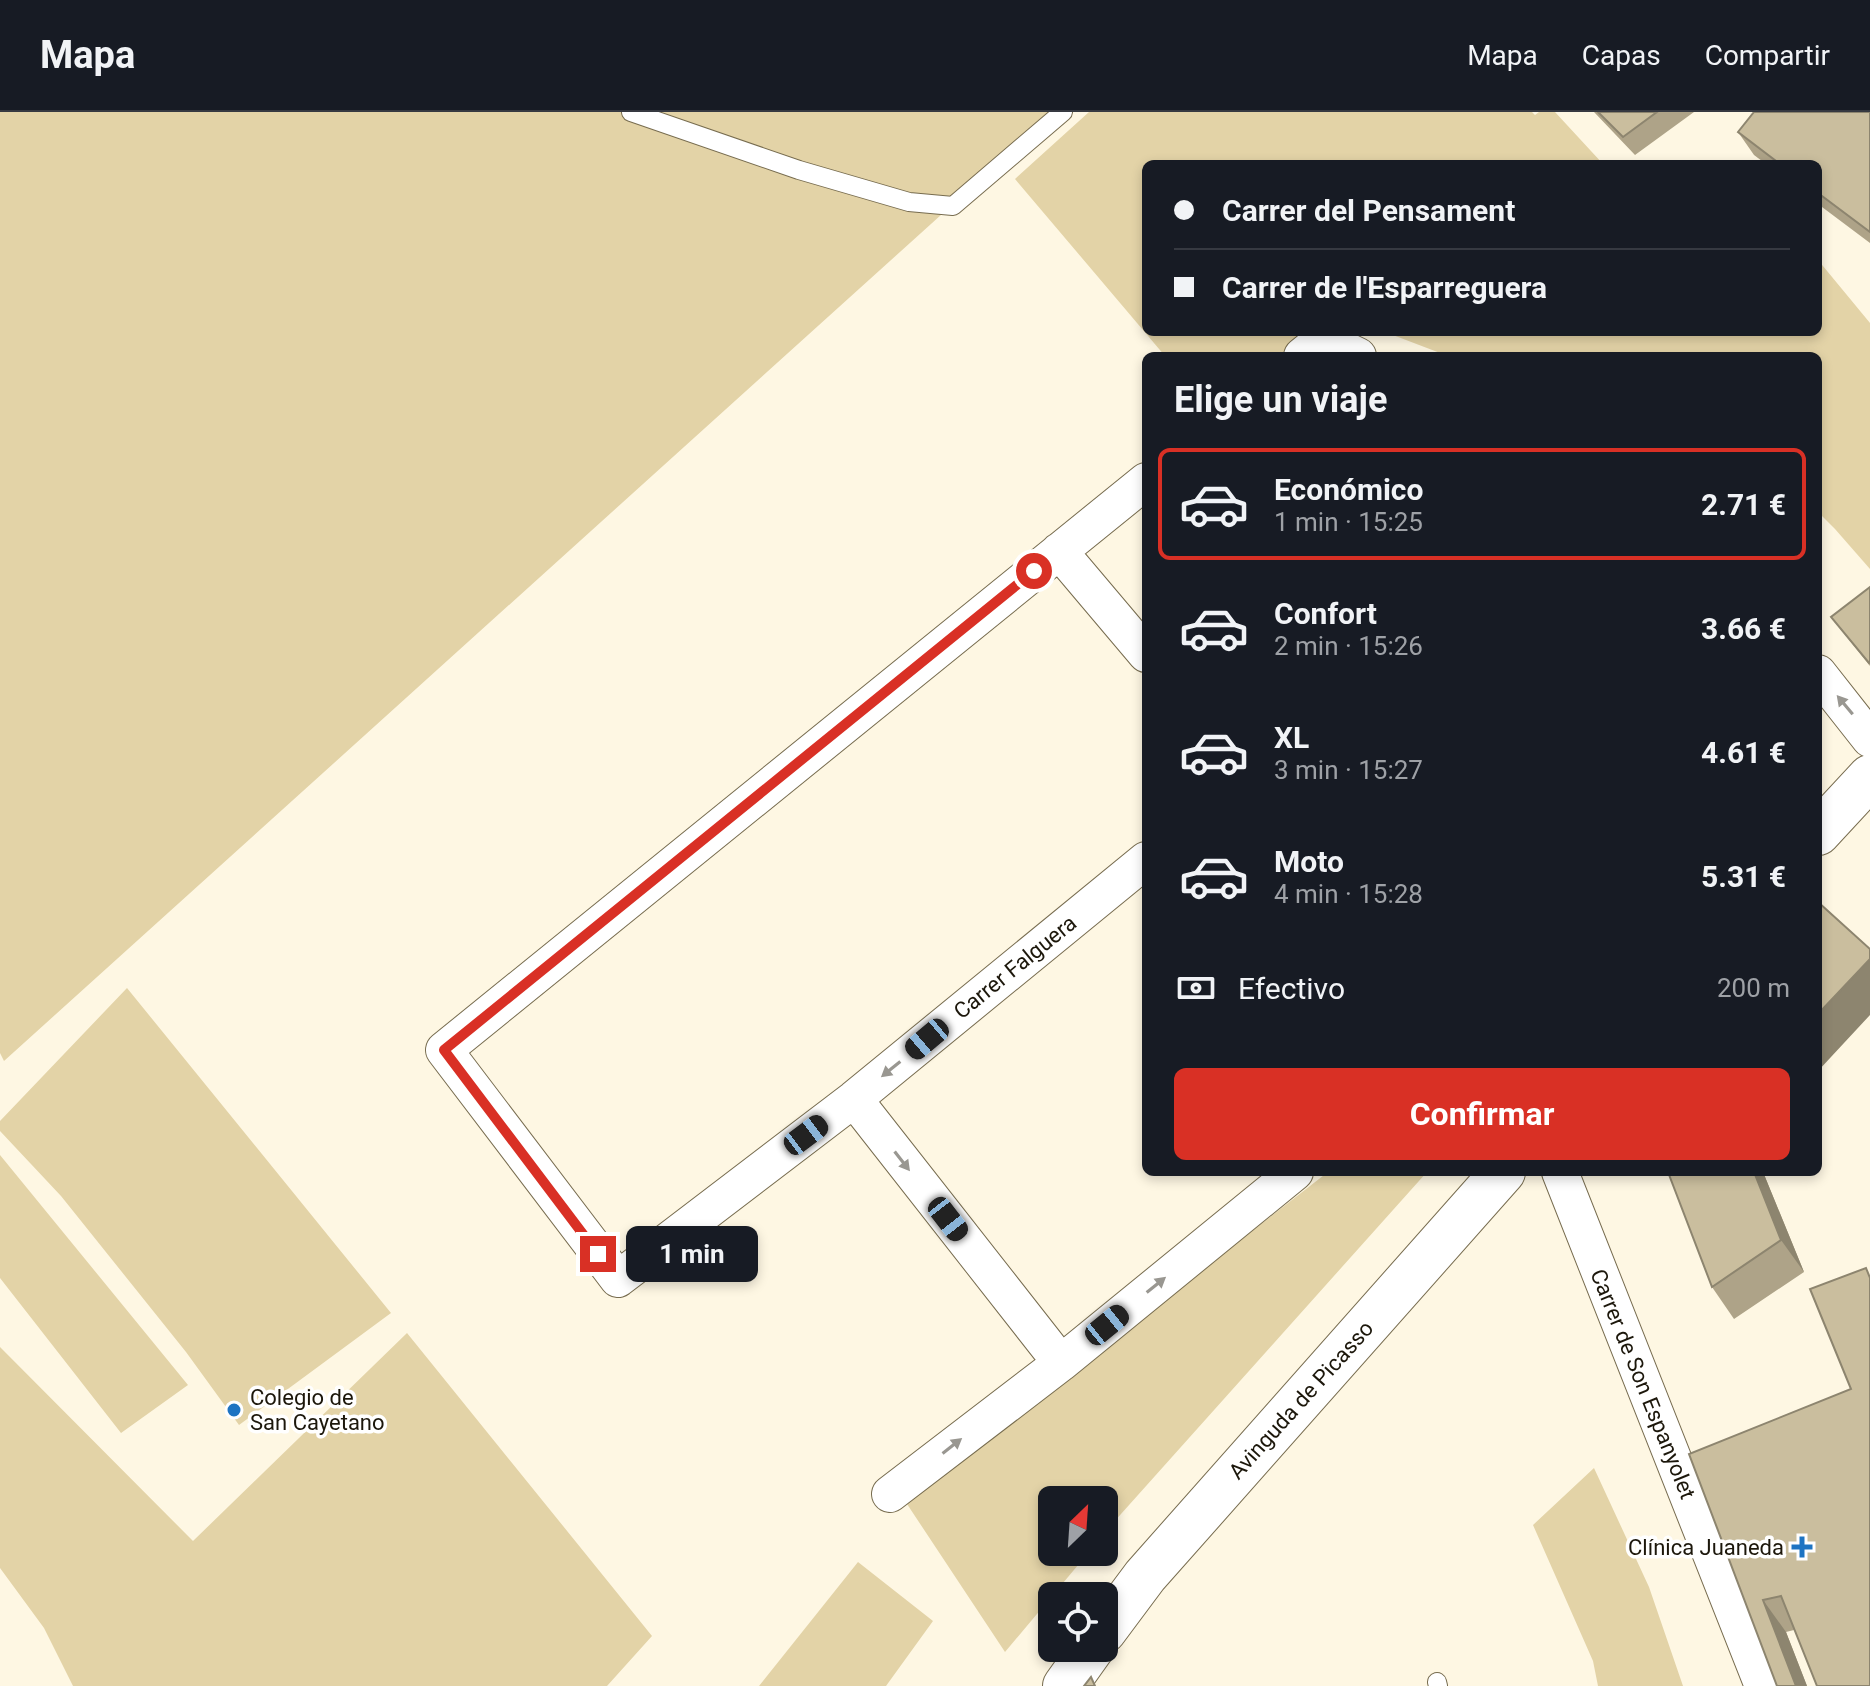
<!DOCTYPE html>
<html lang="es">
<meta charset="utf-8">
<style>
body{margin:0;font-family:Roboto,sans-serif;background:#20242c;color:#f1f3f6;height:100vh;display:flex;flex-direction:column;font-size:30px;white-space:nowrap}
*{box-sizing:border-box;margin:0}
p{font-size:26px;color:#9ea1a6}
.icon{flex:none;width:44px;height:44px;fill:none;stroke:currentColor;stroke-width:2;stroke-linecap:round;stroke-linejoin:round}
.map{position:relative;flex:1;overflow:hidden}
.details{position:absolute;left:1142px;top:240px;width:680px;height:824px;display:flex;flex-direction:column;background:#171b24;border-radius:12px;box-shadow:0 4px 12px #0003}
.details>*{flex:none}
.top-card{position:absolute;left:1142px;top:48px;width:680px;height:176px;border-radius:12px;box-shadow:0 4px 12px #0003;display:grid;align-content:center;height:176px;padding:0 32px;background:#171b24}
.needle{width:52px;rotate:25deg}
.tools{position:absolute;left:1038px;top:1374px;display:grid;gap:16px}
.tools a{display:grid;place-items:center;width:80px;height:80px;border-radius:12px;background:#171b24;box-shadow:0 4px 12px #0003;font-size:40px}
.end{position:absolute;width:36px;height:36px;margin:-18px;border:10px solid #d93025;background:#fff;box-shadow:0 0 0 4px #fff}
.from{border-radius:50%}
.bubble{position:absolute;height:56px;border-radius:12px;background:#171b24;box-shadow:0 4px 12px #0003;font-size:26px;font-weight:700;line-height:56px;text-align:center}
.car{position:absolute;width:24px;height:48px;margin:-24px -12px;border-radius:10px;box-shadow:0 0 6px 2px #0007;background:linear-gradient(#222 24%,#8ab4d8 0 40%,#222 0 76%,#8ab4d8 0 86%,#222 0)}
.top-card b{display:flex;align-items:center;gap:28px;height:76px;font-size:30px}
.top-card b+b{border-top:2px solid #363941}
.top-card i{width:20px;height:20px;background:#f1f3f6}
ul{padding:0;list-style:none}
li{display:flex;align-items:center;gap:24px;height:112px;margin:0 16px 12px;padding:0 16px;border:4px solid transparent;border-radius:12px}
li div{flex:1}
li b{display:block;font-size:30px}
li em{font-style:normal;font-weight:700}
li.selected{border-color:#d93025}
li>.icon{width:72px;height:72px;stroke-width:1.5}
h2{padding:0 32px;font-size:36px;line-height:96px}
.pay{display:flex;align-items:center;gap:20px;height:88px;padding:0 32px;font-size:30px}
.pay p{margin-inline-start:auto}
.cta{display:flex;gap:16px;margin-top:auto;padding:16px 32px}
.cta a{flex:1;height:92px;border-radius:12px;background:#d93025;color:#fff;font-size:32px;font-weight:700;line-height:92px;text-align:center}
header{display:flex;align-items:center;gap:48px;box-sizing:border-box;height:112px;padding:0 40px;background:#171b24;border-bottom:2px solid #363941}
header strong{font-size:38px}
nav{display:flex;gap:44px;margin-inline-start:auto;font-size:28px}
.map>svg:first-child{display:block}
</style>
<header>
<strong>Mapa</strong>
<nav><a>Mapa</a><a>Capas</a><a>Compartir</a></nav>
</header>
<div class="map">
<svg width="1870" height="1574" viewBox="0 0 1870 1574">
<rect width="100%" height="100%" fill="#fef7e3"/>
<!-- green -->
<path fill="#e3d3a7" d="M0,0H1055L4,949L0,941Z
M1089,0H1532L1535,3L1539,0H1555L1603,52H1146V220H1323L1287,244H1165L1015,67Z
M1818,148L1870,211V457L1835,417L1818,400V244H1448L1385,220H1818Z
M127,876L391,1201L239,1313L186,1240L61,1084L0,1019V1009Z
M0,1043L188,1273L121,1321L0,1166Z
M1328,1060H1427L1104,1421V1388H1052V1440H1089L1005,1540L905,1389Z
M407,1221L652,1524L607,1574H73L44,1516L0,1456V1235L193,1429Z
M1594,1356L1649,1475L1683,1574H1598L1593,1549L1533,1413Z
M858,1450L933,1509L886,1574H759Z"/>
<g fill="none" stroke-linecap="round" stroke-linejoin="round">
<!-- lane casing -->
<g stroke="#776c4f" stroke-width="20">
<path id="lane" d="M631,0L799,58L909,90L953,94L1063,0
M1437,1570L1438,1574"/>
</g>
<!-- street casing -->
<g stroke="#776c4f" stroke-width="38">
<path id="street" d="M1302,244L1323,227L1358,244
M1146,369L444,938L618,1167L854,987L1146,748
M1059,439L1146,542
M1818,561L1870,627
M854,987L1061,1251
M1560,1060L1763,1574
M890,1382L1061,1251L1295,1060"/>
</g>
<!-- secondary casing -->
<g stroke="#776c4f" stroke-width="46">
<path id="secondary" d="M1818,721L1870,665
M1104,1519L1145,1464L1503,1060
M1065,1574L1092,1536"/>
</g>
<!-- lane -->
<use href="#lane" stroke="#fff" stroke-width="18"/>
<!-- street -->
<use href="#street" stroke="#fff" stroke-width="36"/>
<!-- secondary -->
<use href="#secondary" stroke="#fff" stroke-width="44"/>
</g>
<!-- wall -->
<path fill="#aea388" d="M1594,0H1694L1635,43Z
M1870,0V131L1818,92V52H1766L1754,43L1738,20Z
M1870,475V554L1831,505Z
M1668,1060H1763L1804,1160L1734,1207L1712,1175Z
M1866,1156L1870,1574L1794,1518L1786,1520L1807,1574H1777L1689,1342L1851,1277Z"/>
<!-- shaded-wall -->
<path fill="#8d856f" d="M1870,847V903L1818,959V902Z
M1754,1060H1763L1804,1160L1781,1128Z
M1763,1488L1786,1520L1807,1574H1796Z"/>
<!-- building -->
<path fill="#cabe9e" stroke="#8d856f" stroke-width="2" d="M1598,0H1657L1623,25Z
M1754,0H1870V120L1818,81V52H1780L1738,20Z
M1870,475V550L1869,551L1831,505Z
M1818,790L1870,837V847L1818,902Z
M1668,1060H1754L1781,1128L1712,1175Z
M1866,1156L1870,1166V1574H1817L1781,1484L1763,1488L1796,1574H1777L1689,1342L1851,1277L1810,1177Z
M1091,1565L1095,1574H1084Z"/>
<!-- one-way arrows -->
<defs><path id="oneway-solid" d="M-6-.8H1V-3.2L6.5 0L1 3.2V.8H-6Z" transform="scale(2)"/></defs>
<g fill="#999791">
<use href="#oneway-solid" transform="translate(1845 593) rotate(-130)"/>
<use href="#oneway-solid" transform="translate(891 957) rotate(141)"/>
<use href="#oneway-solid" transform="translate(902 1049) rotate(52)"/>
<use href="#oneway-solid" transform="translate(1156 1173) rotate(-39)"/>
<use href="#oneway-solid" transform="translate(952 1334) rotate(-38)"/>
</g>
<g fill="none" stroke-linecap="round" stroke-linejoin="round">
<!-- route -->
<path stroke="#d93025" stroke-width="10" d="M598,1142L444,938L1034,459"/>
</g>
<!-- markers -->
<g fill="#1e74c2" stroke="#fff" stroke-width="3">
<circle cx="234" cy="1298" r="8"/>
<path d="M1798 1423h8v8h8v8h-8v8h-8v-8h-8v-8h8z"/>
</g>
<g text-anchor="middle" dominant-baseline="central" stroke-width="7" stroke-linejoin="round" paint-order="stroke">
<!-- street labels -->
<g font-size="22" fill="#1c170b" stroke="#fff">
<text transform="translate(1015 855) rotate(-39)">Carrer Falguera</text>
<text transform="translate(1643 1272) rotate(68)">Carrer de Son Espanyolet</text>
<text transform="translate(1301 1288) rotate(-48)">Avinguda de Picasso</text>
</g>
<!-- poi labels -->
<g font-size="22" fill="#1c170b" stroke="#fff" text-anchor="start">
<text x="250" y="1285">Colegio de<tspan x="250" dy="25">San Cayetano</tspan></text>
<text x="1784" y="1435" text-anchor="end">Clínica Juaneda</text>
</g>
</g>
</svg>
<div class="tools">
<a><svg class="needle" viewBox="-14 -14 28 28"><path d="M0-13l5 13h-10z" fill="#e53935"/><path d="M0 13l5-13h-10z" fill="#9ea1a6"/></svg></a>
<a><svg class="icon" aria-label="locate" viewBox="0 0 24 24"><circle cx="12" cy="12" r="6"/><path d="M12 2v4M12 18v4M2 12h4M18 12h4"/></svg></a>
</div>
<i class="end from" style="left:1034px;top:459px"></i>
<i class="end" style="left:598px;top:1142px"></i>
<div class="bubble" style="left:626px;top:1114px;width:132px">1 min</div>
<i class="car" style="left:927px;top:927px;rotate:230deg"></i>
<i class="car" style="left:806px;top:1023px;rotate:53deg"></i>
<i class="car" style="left:948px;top:1107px;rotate:142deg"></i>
<i class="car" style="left:1107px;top:1213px;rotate:51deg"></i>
<div class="top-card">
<b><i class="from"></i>Carrer del Pensament</b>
<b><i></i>Carrer de l'Esparreguera</b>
</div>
<section class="details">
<h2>Elige un viaje</h2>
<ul>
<li class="selected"><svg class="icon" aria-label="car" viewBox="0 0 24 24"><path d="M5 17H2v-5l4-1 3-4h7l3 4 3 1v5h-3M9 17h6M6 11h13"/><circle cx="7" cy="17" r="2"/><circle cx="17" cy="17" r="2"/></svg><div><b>Económico</b><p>1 min · 15:25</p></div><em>2.71 €</em></li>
<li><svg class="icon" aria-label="car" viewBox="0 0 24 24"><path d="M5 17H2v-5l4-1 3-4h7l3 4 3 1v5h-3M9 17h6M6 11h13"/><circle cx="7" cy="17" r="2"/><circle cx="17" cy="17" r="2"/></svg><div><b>Confort</b><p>2 min · 15:26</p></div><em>3.66 €</em></li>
<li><svg class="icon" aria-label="car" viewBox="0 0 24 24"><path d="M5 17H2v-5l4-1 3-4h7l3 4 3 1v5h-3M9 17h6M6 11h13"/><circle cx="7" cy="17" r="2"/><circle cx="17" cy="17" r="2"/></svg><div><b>XL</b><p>3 min · 15:27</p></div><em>4.61 €</em></li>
<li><svg class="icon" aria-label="car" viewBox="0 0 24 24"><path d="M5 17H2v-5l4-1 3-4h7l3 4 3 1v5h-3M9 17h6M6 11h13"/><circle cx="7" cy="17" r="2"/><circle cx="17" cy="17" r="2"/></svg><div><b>Moto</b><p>4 min · 15:28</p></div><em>5.31 €</em></li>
</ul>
<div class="pay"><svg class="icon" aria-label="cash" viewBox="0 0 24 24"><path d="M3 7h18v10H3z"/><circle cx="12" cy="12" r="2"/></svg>Efectivo<p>200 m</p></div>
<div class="cta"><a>Confirmar</a></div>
</section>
</div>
